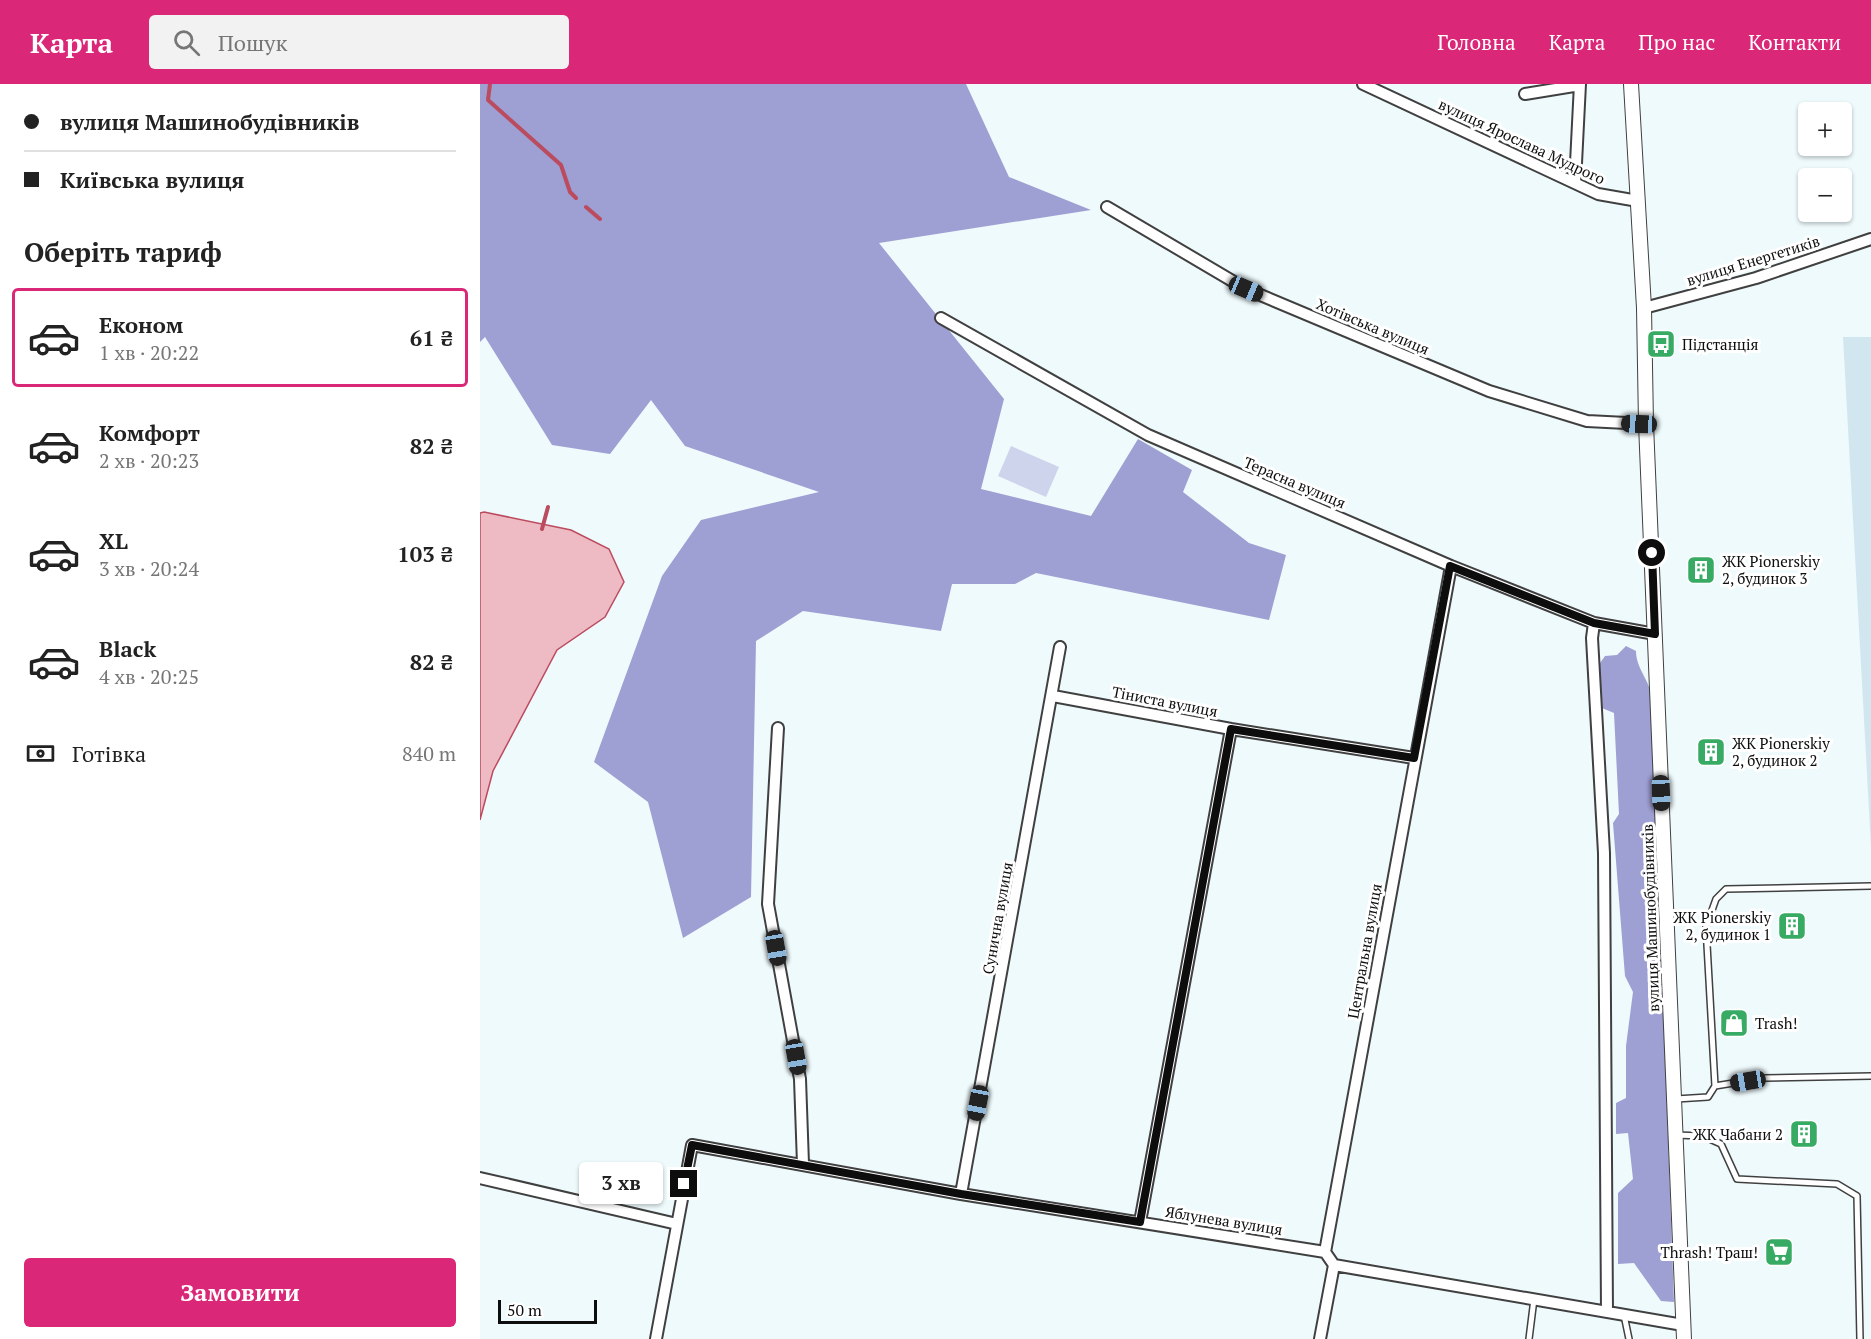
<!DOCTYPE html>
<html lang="uk">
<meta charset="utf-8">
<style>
body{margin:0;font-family:"PT Serif",serif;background:#f2f2f2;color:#222;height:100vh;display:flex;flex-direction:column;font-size:22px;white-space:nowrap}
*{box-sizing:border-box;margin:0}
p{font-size:20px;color:#767676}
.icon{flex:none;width:33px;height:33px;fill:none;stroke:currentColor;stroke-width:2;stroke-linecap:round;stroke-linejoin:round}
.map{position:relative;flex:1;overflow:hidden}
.panel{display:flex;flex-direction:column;background:#fff;width:480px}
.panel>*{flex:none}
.guide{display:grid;align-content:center;height:132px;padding:0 24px;background:#fff}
.controls{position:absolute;left:1318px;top:18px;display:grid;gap:12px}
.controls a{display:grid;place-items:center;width:54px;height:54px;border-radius:6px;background:#fff;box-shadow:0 2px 4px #0004;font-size:30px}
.scale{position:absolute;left:18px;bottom:15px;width:99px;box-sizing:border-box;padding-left:6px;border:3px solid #0d0d0d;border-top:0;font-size:16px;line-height:21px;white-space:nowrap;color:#0d0d0d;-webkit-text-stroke:4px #fff;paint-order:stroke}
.end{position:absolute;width:27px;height:27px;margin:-14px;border:8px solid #0d0d0d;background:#fff;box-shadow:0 0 0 3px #fff}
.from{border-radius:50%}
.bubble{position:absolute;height:42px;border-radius:6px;background:#fff;box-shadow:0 2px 4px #0004;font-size:20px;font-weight:800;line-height:42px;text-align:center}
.car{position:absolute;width:18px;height:36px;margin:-18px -9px;border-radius:8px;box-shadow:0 0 4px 2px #0007;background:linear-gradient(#222 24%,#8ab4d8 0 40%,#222 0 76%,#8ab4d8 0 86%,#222 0)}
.guide b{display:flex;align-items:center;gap:21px;height:57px;font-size:22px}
.guide b+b{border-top:2px solid #e0e0e0}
.guide i{width:15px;height:15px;background:#222}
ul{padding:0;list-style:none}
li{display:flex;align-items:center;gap:18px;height:99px;margin:0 12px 9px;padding:0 12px;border:3px solid transparent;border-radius:6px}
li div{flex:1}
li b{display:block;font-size:22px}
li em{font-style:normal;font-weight:800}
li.on{border-color:#db2777}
li>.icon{width:54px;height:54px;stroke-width:1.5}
h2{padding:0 24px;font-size:27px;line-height:72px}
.pay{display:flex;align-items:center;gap:15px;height:66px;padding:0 24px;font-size:22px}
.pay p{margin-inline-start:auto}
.cta{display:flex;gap:12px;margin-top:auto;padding:12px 24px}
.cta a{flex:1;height:69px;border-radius:6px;background:#db2777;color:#fff;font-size:24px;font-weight:800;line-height:69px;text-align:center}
header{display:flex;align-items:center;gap:36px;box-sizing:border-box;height:84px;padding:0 30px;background:#db2777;color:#fff}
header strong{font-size:28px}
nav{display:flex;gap:33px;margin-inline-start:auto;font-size:21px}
.search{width:420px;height:54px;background:#f2f2f2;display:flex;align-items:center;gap:15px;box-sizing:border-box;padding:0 21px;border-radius:6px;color:#767676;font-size:22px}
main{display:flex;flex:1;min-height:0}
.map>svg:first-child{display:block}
</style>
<header>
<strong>Карта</strong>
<div class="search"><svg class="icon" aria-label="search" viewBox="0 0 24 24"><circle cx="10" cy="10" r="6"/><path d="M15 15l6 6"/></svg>Пошук</div>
<nav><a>Головна</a><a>Карта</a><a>Про нас</a><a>Контакти</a></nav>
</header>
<main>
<section class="panel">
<div class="guide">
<b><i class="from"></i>вулиця Машинобудівників</b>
<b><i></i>Київська вулиця</b>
</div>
<h2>Оберіть тариф</h2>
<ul>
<li class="on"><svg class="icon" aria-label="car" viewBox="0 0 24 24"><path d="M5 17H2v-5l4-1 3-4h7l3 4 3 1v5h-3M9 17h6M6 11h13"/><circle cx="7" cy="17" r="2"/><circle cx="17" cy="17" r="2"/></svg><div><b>Економ</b><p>1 хв · 20:22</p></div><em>61 ₴</em></li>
<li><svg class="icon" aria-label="car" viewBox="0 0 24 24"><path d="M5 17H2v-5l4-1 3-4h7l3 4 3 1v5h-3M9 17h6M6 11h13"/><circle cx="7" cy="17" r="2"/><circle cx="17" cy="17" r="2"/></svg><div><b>Комфорт</b><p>2 хв · 20:23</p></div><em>82 ₴</em></li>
<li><svg class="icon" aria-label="car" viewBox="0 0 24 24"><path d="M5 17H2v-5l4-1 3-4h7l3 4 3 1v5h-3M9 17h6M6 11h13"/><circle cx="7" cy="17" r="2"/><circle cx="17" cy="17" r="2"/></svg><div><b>XL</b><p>3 хв · 20:24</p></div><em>103 ₴</em></li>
<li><svg class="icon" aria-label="car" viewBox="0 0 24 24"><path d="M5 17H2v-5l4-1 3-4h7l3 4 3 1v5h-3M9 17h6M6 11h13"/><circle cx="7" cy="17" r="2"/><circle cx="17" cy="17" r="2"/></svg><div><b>Black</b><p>4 хв · 20:25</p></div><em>82 ₴</em></li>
</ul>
<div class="pay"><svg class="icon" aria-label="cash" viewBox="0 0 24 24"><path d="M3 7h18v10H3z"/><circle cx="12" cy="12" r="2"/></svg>Готівка<p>840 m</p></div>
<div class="cta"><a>Замовити</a></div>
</section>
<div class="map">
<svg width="1391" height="1255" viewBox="0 0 1391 1255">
<rect width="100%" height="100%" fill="#effafd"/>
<!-- farmland -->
<path fill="#d2e6f0" d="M1363,253H1391V763Z"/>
<!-- forest -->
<path fill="#9e9fd2" d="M0,0H486L529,93L611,126L399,159L524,315L501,405L611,432L658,355L712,386L703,408L769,459L806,471L789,536L556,489L535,500H472L461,547L323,527L276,557L271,813L203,854L168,718L114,678L182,492L221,436L339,408L205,362L171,316L130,370L72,361L5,253L0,258Z
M1146,562L1156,567C1156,583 1167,593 1172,611L1194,1218L1181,1217L1154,1179L1138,1180V1109L1153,1095L1148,1049L1136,1050V1019L1146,1014V962L1153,908L1145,892L1133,739L1139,730L1134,629L1122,624L1118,582L1125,572L1137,571Z"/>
<!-- pitch -->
<path fill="#ced4eb" d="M531,362L579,383L566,413L518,392Z"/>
<!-- water -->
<path fill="#eebac4" stroke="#bb4b5e" stroke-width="1.5" d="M4,428L91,446L129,465L144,498L125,533L77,566L13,687L0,736V429Z"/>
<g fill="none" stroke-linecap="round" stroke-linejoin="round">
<!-- stream -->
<path stroke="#bb4b5e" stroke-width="4" d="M10,0L8,16L81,81L90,108L96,114
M106,123L120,135
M62,445L68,423"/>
<!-- service casing -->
<g stroke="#404040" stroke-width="8">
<path id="service" d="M1235,1002L1226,843L1236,815L1246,805L1391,802
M1196,1015L1228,1013L1235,1002L1284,994L1391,992
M1195,1051L1223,1052L1241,1060L1257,1095L1357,1100L1377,1112L1380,1255
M1144,1231L1149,1255
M1049,1255L1054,1215"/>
</g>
<!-- minor casing -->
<g stroke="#404040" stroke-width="14">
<path id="minor" d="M883,0L1118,110L1158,117
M1045,10L1100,1
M1095,99L1100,0
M627,123L766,205L1009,307L1107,337L1166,340
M1164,224L1276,194L1391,155
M461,234L668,351L971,482L1114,539L1175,550
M1114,539L1112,554L1124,769L1127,1228
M573,612L751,645L934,674
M298,644L288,820L320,995L323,1080
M0,1094L197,1140
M481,1110L580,563
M660,1138L751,645
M854,1181L1203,1241
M176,1255L212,1061L481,1110L845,1168
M840,1255L854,1181L845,1168L971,482"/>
</g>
<!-- tertiary casing -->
<g stroke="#404040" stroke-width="16">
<path id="tertiary" d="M1151,0L1164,224L1166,340L1204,1255"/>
</g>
<!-- service -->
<use href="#service" stroke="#fff" stroke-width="5"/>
<!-- minor -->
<use href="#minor" stroke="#fff" stroke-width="10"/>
<!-- tertiary -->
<use href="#tertiary" stroke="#fff" stroke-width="14"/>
</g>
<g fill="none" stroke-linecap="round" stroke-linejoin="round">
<!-- route -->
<path stroke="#0d0d0d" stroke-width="8" d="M204,1100L212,1061L481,1110L660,1138L751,645L934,674L970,482L1114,539L1175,550L1172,469"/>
</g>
<!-- icons -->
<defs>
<g id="bus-square" transform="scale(1.5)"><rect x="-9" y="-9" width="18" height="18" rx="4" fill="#37ab63" stroke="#fff"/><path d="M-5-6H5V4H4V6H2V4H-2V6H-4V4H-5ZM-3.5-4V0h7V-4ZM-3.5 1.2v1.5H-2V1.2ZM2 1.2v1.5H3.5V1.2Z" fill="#fff"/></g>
<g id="building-square" transform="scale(1.5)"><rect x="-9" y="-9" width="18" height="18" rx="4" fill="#37ab63" stroke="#fff"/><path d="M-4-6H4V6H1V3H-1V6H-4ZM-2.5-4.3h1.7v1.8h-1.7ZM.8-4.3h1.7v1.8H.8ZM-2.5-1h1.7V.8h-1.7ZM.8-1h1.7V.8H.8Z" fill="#fff"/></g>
<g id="shop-square" transform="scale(1.5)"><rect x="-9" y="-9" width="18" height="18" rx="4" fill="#37ab63" stroke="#fff"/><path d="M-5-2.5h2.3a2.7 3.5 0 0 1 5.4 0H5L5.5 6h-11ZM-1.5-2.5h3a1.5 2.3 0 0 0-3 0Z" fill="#fff"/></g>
<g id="supermarket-square" transform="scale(1.5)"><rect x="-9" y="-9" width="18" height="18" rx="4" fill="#37ab63" stroke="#fff"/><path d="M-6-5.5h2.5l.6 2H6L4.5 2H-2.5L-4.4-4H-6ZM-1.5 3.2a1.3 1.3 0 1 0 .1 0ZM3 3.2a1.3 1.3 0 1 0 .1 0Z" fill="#fff"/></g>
</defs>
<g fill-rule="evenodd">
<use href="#bus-square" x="1181" y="260"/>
<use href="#building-square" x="1221" y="486"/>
<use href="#building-square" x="1231" y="668"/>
<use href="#building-square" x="1312" y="842"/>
<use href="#shop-square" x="1254" y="939"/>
<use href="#building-square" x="1324" y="1050"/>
<use href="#supermarket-square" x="1299" y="1168"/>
</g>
<g text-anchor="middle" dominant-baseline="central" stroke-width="6" stroke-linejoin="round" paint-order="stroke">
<!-- street labels -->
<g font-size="15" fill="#0d0d0d" stroke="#fff">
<text transform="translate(1042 57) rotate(25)">вулиця Ярослава Мудрого</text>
<text transform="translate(1273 176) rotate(-17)">вулиця Енергетиків</text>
<text transform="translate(893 242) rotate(23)">Хотівська вулиця</text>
<text transform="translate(815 398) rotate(23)">Терасна вулиця</text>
<text transform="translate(685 617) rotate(11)">Тіниста вулиця</text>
<text transform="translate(517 834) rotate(-80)">Сунична вулиця</text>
<text transform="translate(1170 834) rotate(-92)">вулиця Машинобудівників</text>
<text transform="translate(884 867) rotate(-80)">Центральна вулиця</text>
<text transform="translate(744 1136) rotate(9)">Яблунева вулиця</text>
</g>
<!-- poi labels -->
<g font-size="15" fill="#0d0d0d" stroke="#fff" text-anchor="start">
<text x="1202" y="260">Підстанція</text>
<text x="1242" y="477">ЖК Pionerskiy<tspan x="1242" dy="17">2, будинок 3</tspan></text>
<text x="1252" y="659">ЖК Pionerskiy<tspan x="1252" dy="17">2, будинок 2</tspan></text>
<text x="1291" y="833" text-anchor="end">ЖК Pionerskiy<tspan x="1291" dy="17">2, будинок 1</tspan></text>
<text x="1275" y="939">Trash!</text>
<text x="1303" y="1050" text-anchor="end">ЖК Чабани 2</text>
<text x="1278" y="1168" text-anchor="end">Thrash! Траш!</text>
</g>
</g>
</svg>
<div class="controls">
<a>+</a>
<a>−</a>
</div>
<div class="scale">50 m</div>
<i class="end from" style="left:1172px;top:469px"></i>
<i class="end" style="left:204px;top:1100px"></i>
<div class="bubble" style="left:99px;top:1078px;width:84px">3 хв</div>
<i class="car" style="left:766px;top:205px;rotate:113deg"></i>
<i class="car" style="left:1159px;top:340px;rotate:272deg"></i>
<i class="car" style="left:1181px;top:709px;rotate:178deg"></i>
<i class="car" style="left:296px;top:864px;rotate:170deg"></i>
<i class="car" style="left:316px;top:973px;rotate:170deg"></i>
<i class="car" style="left:1268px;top:997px;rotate:261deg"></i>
<i class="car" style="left:498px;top:1019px;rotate:191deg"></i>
</div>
</main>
